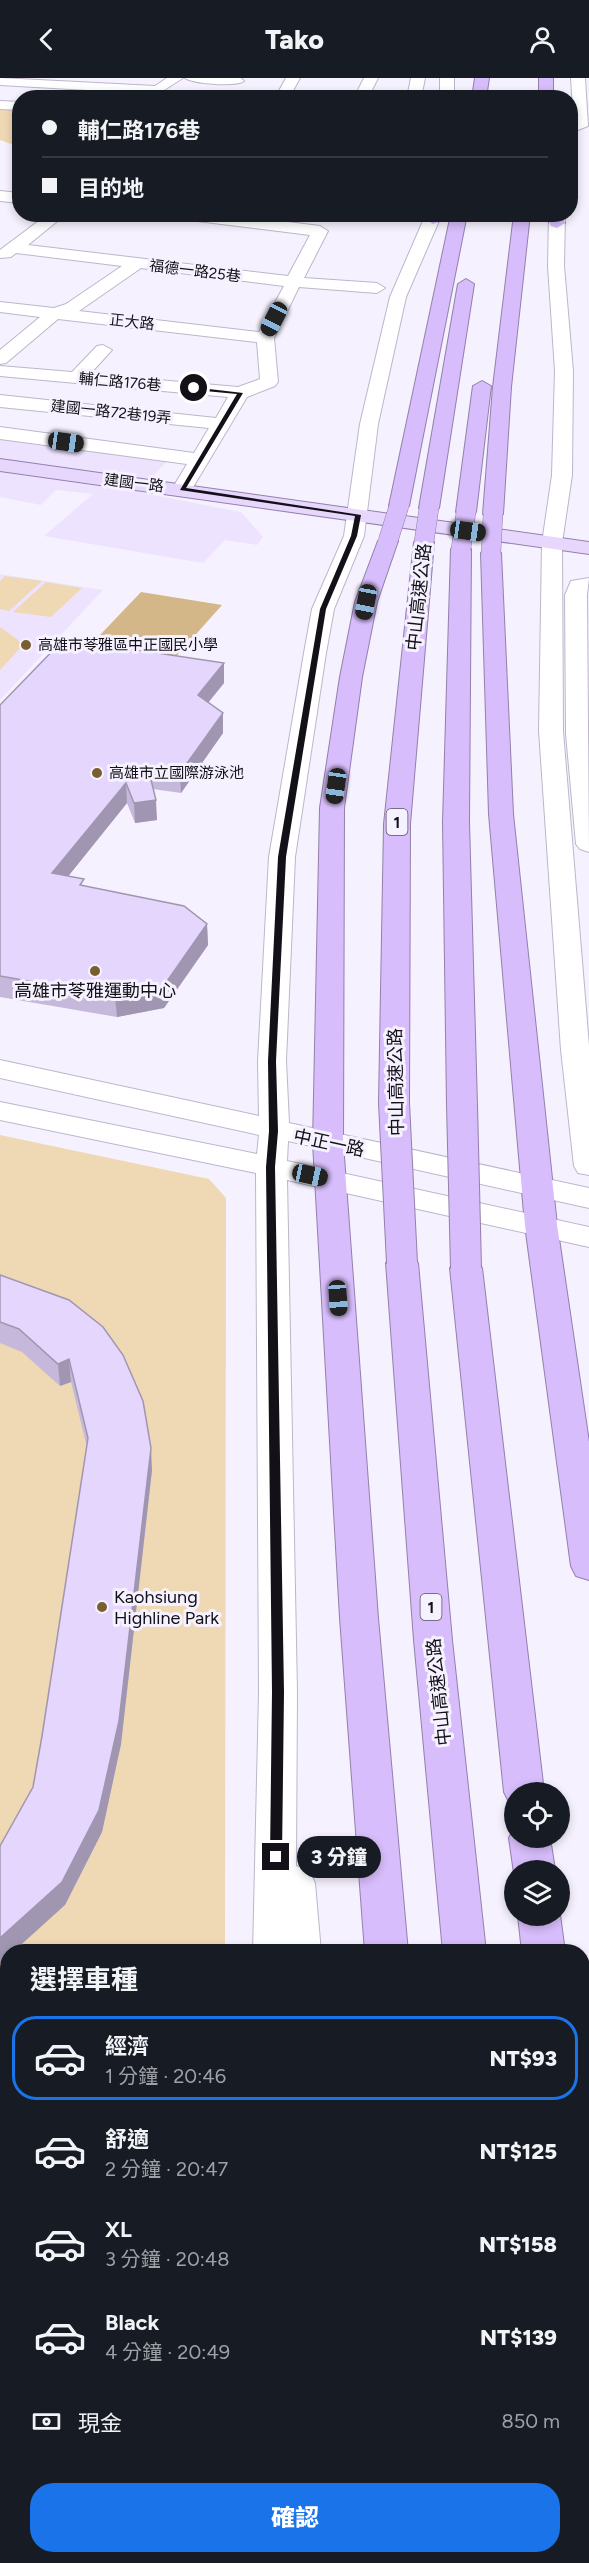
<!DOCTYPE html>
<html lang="zh-TW">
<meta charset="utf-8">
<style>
body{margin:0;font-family:Figtree,"Noto Sans TC",sans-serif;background:#242831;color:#f1f3f6;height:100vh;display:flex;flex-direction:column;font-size:22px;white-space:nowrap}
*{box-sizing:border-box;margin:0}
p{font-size:20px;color:#9ea1a6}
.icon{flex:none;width:33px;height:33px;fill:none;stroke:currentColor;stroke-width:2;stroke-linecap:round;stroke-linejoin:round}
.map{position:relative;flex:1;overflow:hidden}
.panel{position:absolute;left:0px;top:1866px;width:590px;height:620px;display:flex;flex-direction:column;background:#171b24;border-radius:24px 24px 0 0;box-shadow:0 3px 9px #0003}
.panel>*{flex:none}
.hud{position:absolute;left:12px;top:12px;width:566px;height:132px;border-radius:24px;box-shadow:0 3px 9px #0003;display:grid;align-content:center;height:132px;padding:0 30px;background:#171b24}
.buttons{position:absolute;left:504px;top:1704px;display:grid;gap:12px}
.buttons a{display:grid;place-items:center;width:66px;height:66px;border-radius:50%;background:#171b24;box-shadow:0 3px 9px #0003;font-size:30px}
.end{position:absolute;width:27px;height:27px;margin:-14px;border:8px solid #131017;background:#fff;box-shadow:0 0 0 3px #fff}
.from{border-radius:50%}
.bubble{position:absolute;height:42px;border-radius:21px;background:#171b24;box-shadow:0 3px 9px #0003;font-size:20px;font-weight:800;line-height:42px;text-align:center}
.car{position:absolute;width:18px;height:36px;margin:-18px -9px;border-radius:8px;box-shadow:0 0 4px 2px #0007;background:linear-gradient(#222 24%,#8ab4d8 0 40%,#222 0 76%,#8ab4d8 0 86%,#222 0)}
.hud b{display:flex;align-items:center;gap:21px;height:57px;font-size:22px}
.hud b+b{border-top:2px solid #363941}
.hud i{width:15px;height:15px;background:#f1f3f6}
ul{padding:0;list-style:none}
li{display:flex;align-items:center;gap:18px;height:84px;margin:0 12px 9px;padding:0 18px;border:3px solid transparent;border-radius:24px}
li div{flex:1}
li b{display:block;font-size:22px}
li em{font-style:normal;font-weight:800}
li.selected{border-color:#1a73e8}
li>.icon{width:54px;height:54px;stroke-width:1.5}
h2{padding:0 30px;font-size:27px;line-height:72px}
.pay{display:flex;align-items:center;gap:15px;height:66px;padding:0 30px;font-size:22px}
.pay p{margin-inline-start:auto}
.primary-button{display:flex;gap:12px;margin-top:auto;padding:12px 30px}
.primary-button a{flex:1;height:69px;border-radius:24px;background:#1a73e8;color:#fff;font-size:24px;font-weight:800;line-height:69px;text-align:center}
header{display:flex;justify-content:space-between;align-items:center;height:78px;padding:0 30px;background:#171b24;font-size:27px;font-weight:800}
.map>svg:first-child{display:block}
</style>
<header><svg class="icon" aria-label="back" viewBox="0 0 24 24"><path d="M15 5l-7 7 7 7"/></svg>Tako<svg class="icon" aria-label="person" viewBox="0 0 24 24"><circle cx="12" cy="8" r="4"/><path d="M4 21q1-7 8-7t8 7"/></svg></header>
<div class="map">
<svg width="589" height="2485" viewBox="0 0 589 2485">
<rect width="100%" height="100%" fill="#f6f1fe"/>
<!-- built -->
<path fill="#eee3ff" d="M0,352L174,376L138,414L241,434L263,459L257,467L225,462L203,485L44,458L93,416L56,412L41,427L0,419Z
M0,496L103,512L0,622Z"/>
<!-- green -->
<path fill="#efd8b4" d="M0,29L19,30V69L0,62Z
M5,498L42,503L9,533L0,531V503Z
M46,504L82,510L51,539L13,534Z
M0,549L18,562L22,568L0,592Z
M0,1057L209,1101L226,1120L225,1873L8,1874V2311H0Z"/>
<!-- water -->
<path fill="#d3b789" d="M141,514L222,527L165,591L80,578Z"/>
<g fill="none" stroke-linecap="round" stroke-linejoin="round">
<!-- minor casing -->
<g stroke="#bdb6ca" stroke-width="2">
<path id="minor" d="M0,0L155,8L167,0H183L158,16L0,7Z
M185,0H241L244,3C237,9 193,6 185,0Z
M286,0H300L289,20H275Z
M364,0H378L368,20H354Z
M411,0H425L421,20H407Z
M440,0H454V20H440Z
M571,0H585L588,48L570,55V47L574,46Z
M0,23L20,24V32L0,31Z
M0,113L20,115V125L0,123Z
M48,136H66L28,167L288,198L310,157L181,141L174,136H223L320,148L328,153L304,200L377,205L385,210L377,215L299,209L274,260L278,304L275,308L247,319L192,411L189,415H175L172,411L187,386L0,361V349L194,375L209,350L0,329V317L216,340L228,319L0,298V288L72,294L97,268L103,267L112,272L90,296L238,309L260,301L257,264L58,241L6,285L0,286V272L40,239L0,234V224L54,230L66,226L122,188L16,175L11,179L0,180V172ZM141,190L284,208L259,254L79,233Z
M426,136H442L406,219L378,346L364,458L334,531L326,575L295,779L286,983L289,1045L589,1110V1130L288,1063L287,1083L589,1149V1169L287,1102L297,1614L296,1788L309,1792L315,1805L321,1874H253L259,1614L256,1095L0,1042V1024L257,1076L259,1057L0,1000V982L259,1038L258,983L269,779L304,575L312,531L344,458L360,346L390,219Z
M549,136H565L564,188L573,293L572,397L562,465L563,653L589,968V1097L578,1095L574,1088L561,972L539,653L542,465L552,397L555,293L548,188Z
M589,500L587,517L589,774L580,771L576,766L566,656L565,517L571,503Z
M589,2286V2336L582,2337V2287Z
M0,2356H8V2407L0,2408Z
M250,2478H302V2485H250Z"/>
</g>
<!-- major casing -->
<g stroke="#9280ab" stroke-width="2">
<path id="major" d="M0,381L589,464V476L0,393Z"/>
</g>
<!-- highway casing -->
<g stroke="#9280ab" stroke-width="2">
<path id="highway" d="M475,0H489L486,20H472Z
M539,0H553V20H539Z
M428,136H443L438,144L433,146L425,141Z
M451,136H467L409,428L406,432H392L389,428Z
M514,136H530L511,309L503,436L500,440H486L483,436L493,309Z
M545,136H561L565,145L557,150L551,148Z
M466,201L474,206L439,430L436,434H422L419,430L458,206Z
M482,303L491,308L476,434L473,438H459L456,434L473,308Z
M388,457L395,459L398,463L377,524L362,599L344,730L343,1065L378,1540L408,1874H365L340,1540L313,1065L320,730L340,599L355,524L378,463L381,459Z
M424,458L431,460L434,464L410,746L409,1025L404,1031L394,1034L384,1031L379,1025L384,746L414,464L417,460Z
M461,465L468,467L471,471L469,744L477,1027L472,1033L462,1036L452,1033L447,1027L443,744L451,471L454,467Z
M491,469L498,471L501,475L513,736L557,1147L589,1364V1502L576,1498L571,1488L525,1147L489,736L481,475L484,471Z
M402,1175L413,1178L418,1185L452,1562L486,1874H443L414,1562L386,1185L391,1178Z
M466,1180L477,1183L482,1190L544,1714H514V1727L510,1726L504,1714L450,1190L455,1183Z
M514,1750V1760H550L555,1792H514V1795L509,1760Z
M560,1837L565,1874H522L518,1838Z
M582,2136L589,2139V2225L582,2222Z
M436,2478H488L489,2485H437Z
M513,2478H565L566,2485H514Z"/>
</g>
<!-- minor -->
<use href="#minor" fill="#fff" fill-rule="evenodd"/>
<!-- major -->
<use href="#major" fill="#e7d7fd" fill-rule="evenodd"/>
<!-- highway -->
<use href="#highway" fill="#d7bdfb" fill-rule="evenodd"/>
<!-- highway-bridge-far1 casing -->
<g stroke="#9280ab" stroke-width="20" stroke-linecap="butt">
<path id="highway-bridge-far1" d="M388,463L399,428
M424,464L429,430
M461,471L466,434
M491,475L493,436"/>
</g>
<!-- highway-bridge casing -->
<g stroke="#9280ab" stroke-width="32" stroke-linecap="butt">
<path id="highway-bridge" d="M394,1025L402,1185
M462,1027L466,1190"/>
</g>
<!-- highway-bridge-far1 -->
<use href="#highway-bridge-far1" stroke="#d7bdfb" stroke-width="19"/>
<!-- highway-bridge -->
<use href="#highway-bridge" stroke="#d7bdfb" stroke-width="30"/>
</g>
<!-- wall -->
<path fill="#c5b8da" d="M224,585V605L208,625L223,635V655L181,715L153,711L157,742L135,745L127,725L68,798L84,808L207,846L208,867L164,930L117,939L0,919V627Z
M0,1197L69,1222L152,1392L121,1666L102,1754L65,1827L33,1709L42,1658L87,1369L71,1304L60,1308L22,1274L0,1265Z"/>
<!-- shaded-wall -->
<path fill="#a096b1" d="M224,585V605L198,637V617Z
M223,635V655L181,715L180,695Z
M126,705L127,725L54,816L52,795Z
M156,722L157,742L135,745L134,725Z
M207,846L208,867L164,930L117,939L115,918Z
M69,1281L71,1304L60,1308L58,1286Z
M151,1370L152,1392L121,1666L102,1754L65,1827L13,1874H8V1878L0,1885V1860Z"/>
<!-- building -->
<path fill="#e5d6fd" stroke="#a096b1" stroke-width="1.5" d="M64,561L224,585L198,617L223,635L180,695L148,690L156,722L134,725L126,705L52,795L84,801L80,807L184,828L207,846L163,909L115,918L0,898V627Z
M0,1197L69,1222L103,1249L123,1277L143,1323L151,1370L119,1643L99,1732L62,1804L0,1860V1768L33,1709L42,1658L88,1360L69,1281L58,1286L19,1251L0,1244Z"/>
<!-- route -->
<path fill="#131017" d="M192,309L243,315L186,410L361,437L357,458L326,531L286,779L276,983L278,1053L275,1089L284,1614L282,1779L276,1784L270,1779L272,1614L266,1089L269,1053L268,983L278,779L320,531L351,458L355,438L180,412L237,316L194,312Z"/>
<!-- markers -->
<g fill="#795e30" stroke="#f6f1fe" stroke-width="2">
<circle cx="26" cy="567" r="6"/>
<circle cx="97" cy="695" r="6"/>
<circle cx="95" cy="893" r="6"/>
<circle cx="102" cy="1529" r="6"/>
</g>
<g text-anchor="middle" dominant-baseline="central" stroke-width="6" stroke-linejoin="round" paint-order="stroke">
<!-- far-street labels -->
<g font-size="15" fill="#131017" stroke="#f6f1fe">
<text transform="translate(195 193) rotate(7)">福德一路25巷</text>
<text transform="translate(132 244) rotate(6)">正大路</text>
<text transform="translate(120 304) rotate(5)">輔仁路176巷</text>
<text transform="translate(111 334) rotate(6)">建國一路72巷19弄</text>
<text transform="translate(134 405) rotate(7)">建國一路</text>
</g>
<!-- far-poi labels -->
<g font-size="15" fill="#131017" stroke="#f6f1fe" text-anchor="start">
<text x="38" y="567">高雄市苓雅區中正國民小學</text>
<text x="109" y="695">高雄市立國際游泳池</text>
</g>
<!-- shield labels -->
<g fill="#f6f1fe" stroke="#57545c" stroke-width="1.5">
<rect x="386.5" y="731" width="21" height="26" rx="4.5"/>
<rect x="420.5" y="1516" width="21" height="26" rx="4.5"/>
</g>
<g font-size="16" font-weight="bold" fill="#131017">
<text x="397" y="744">1</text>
<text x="431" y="1529">1</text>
</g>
<!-- street labels -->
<g font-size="18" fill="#131017" stroke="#f6f1fe">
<text transform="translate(419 519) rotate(-84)">中山高速公路</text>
<text transform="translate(396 1004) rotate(-91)">中山高速公路</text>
<text transform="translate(329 1065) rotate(12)">中正一路</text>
<text transform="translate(439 1614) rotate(-96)">中山高速公路</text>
</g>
<!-- poi labels -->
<g font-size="18" fill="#131017" stroke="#f6f1fe">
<text x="95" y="913">高雄市苓雅運動中心</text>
<text x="114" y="1519" text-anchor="start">Kaohsiung<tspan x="114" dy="21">Highline Park</tspan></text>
</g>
</g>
</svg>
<div class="buttons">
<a><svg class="icon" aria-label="locate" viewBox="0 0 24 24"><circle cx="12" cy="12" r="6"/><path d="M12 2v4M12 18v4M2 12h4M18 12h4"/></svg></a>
<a><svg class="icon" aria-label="layers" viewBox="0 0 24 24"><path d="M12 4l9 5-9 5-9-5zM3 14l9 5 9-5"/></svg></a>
</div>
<i class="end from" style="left:194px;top:310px"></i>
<i class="end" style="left:276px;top:1779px"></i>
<div class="bubble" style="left:297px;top:1758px;width:84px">3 分鐘</div>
<i class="car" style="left:274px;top:241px;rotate:207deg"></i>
<i class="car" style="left:66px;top:364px;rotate:98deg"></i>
<i class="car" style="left:468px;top:453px;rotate:98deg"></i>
<i class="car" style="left:366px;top:524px;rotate:191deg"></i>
<i class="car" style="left:336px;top:708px;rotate:188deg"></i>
<i class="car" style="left:310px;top:1097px;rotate:102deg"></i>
<i class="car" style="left:338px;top:1220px;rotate:176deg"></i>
<div class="hud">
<b><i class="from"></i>輔仁路176巷</b>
<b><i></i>目的地</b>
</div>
<section class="panel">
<h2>選擇車種</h2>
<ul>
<li class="selected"><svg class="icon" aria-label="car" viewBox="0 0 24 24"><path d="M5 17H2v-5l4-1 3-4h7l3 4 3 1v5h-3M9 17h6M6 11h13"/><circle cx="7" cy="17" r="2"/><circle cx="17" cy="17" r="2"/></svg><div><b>經濟</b><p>1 分鐘 · 20:46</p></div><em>NT$93</em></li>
<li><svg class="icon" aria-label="car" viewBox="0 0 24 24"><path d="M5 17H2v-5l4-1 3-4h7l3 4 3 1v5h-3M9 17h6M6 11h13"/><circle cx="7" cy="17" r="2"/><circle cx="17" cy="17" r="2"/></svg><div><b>舒適</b><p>2 分鐘 · 20:47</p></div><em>NT$125</em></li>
<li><svg class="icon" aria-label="car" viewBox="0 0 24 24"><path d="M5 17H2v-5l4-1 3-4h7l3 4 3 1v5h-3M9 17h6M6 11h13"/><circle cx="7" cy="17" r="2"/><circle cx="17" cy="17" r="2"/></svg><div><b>XL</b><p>3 分鐘 · 20:48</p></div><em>NT$158</em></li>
<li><svg class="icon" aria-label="car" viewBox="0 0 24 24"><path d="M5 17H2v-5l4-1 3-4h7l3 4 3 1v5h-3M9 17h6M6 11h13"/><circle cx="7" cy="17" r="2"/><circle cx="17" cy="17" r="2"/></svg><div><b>Black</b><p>4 分鐘 · 20:49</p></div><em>NT$139</em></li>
</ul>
<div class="pay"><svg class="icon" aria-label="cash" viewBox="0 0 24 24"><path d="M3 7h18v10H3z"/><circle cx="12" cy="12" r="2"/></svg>現金<p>850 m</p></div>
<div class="primary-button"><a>確認</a></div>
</section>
</div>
